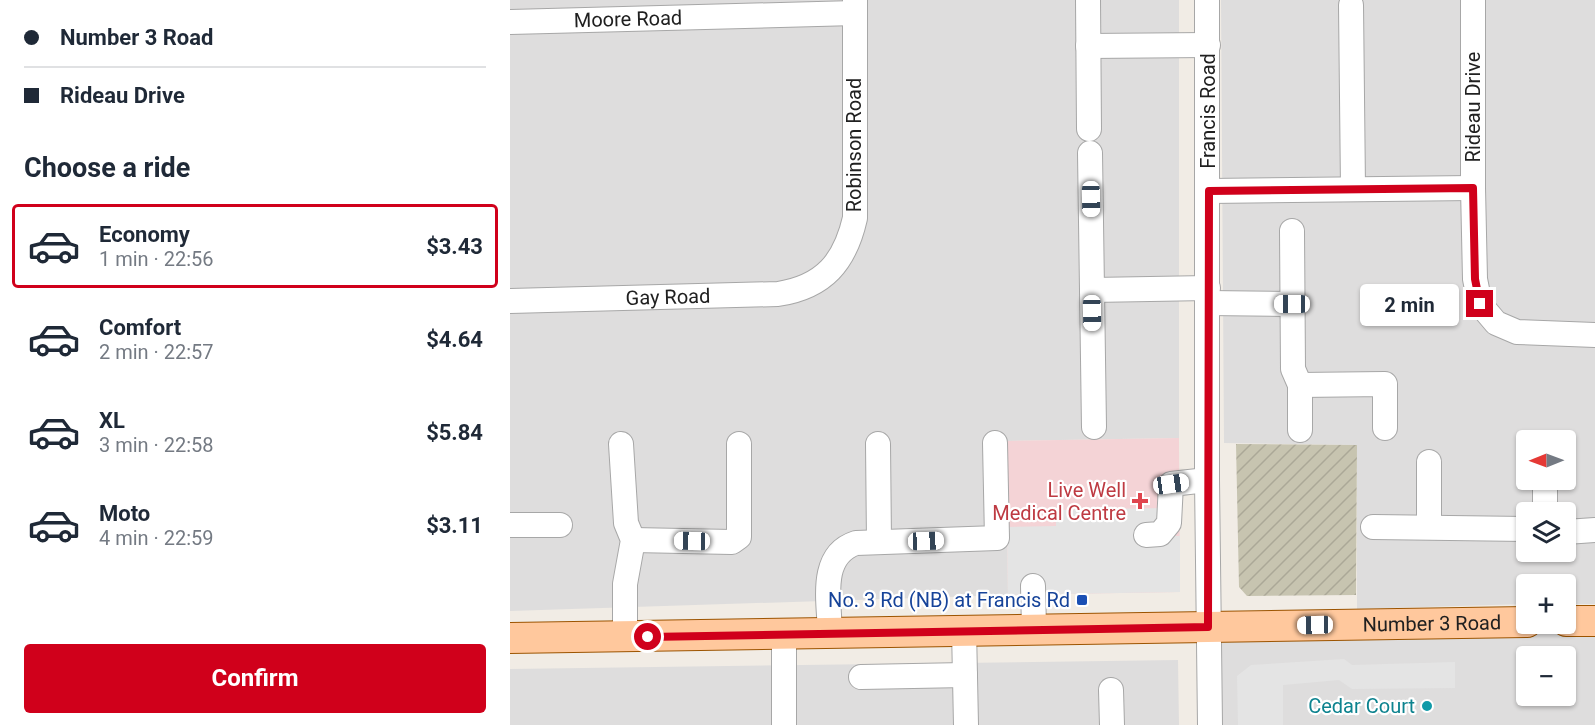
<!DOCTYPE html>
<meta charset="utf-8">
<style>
body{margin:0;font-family:Roboto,sans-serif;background:#f6f6f7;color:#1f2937;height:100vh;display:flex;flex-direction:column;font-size:22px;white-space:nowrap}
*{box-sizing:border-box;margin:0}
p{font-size:20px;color:#747a83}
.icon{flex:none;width:33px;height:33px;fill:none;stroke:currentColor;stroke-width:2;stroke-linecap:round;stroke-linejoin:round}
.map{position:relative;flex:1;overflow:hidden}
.sheet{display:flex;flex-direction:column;background:#fff;width:510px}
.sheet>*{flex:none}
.banner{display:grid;align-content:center;height:132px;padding:0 24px;background:#fff}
.needle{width:39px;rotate:269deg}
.controls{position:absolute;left:1006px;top:430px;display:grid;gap:12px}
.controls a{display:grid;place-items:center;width:60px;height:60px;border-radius:6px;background:#fff;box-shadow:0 2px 4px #0004;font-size:30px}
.end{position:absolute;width:27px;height:27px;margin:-14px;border:8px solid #d0001b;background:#fff;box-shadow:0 0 0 3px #fff}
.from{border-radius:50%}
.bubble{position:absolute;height:42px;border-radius:6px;background:#fff;box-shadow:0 2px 4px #0004;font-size:20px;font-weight:700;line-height:42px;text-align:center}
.car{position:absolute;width:18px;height:36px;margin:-18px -9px;border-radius:8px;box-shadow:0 0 4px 2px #0007;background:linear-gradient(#fff 24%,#345 0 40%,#fff 0 76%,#345 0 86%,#fff 0)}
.banner b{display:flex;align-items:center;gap:21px;height:57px;font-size:22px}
.banner b+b{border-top:2px solid #e0e1e3}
.banner i{width:15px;height:15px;background:#1f2937}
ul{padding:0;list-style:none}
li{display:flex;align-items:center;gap:18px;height:84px;margin:0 12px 9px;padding:0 12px;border:3px solid transparent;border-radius:6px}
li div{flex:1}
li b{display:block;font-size:22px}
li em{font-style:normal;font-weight:700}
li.selected{border-color:#d0001b}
li>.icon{width:54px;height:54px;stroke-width:1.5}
h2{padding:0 24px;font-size:27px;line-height:72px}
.primary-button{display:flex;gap:12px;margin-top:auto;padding:12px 24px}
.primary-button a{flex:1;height:69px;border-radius:6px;background:#d0001b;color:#fff;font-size:24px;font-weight:700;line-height:69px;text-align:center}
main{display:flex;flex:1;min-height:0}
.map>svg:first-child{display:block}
</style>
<main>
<section class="sheet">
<div class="banner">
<b><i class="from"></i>Number 3 Road</b>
<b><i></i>Rideau Drive</b>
</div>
<h2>Choose a ride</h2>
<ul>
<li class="selected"><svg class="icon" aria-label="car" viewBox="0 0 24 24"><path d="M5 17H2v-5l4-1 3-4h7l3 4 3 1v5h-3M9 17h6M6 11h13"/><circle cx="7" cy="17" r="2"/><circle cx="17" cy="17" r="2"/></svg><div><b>Economy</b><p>1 min · 22:56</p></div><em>$3.43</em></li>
<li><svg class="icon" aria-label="car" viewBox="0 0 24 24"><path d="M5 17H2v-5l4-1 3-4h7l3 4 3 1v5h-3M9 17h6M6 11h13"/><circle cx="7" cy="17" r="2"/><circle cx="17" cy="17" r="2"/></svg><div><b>Comfort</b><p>2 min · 22:57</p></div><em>$4.64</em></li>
<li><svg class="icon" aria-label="car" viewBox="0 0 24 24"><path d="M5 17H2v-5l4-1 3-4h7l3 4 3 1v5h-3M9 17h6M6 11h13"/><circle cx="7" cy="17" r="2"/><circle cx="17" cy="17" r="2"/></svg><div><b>XL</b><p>3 min · 22:58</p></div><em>$5.84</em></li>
<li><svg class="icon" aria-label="car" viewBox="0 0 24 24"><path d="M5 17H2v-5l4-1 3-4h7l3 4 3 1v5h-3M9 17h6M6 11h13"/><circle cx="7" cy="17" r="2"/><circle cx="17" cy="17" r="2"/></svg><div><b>Moto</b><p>4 min · 22:59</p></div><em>$3.11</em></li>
</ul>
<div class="primary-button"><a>Confirm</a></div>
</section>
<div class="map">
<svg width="1085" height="725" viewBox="0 0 1085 725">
<defs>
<pattern id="construction-furrows" width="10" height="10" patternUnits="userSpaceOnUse" patternTransform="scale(1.5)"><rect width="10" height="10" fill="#c7c4b0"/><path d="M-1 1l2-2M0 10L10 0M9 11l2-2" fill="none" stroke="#aba897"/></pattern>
</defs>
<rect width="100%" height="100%" fill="#f1ece5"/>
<!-- residential -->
<path fill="#dedddd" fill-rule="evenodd" d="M0,0H669V438L496,441L498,595L0,611Z
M711,0H1085V604H1056V585H1017V604L847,609V445L714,443ZM1017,441H1056V480H1017ZM1017,513H1056V552H1017Z
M1085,631V725H710L708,632ZM1017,657H1056V696H1017Z
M668,660L669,725H0V669Z"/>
<!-- commercial -->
<path fill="#f4d3d6" d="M669,438L670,592L498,595L496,441Z"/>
<!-- construction -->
<path fill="url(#construction-furrows)" d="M726,444L847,445L846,595L737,596L729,587Z"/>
<!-- parking -->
<path fill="#e4e4e4" d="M653,508V536H670V592L498,595L497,527L546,526V510Z
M834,659L842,665L945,662V688L842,689L829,680L773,685V725H728L727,676L741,665Z"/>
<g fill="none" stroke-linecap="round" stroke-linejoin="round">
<!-- minor casing -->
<g stroke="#a7a7a7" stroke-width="26">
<g id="minor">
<path d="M578,0L579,129"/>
<path d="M697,0V480L700,725"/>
<path d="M963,0V188L965,279L970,304L986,323L1007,332L1085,335"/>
<path d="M841,5L843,189"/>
<path id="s1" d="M0,22L345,13"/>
<path d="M578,46L698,45"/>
<path d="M580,153L584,427"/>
<path d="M699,191L963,188"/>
<path d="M782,231L783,369L790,385V430"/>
<path d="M582,290L698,288"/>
<path id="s2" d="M0,301L268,294C314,287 335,262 345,218V0"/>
<path d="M698,303L782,304"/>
<path d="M790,385L875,384V428"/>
<path d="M111,444L116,523L123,540L115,584V637"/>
<path d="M368,444L369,542"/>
<path d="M919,462V527"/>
<path d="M1035,480V513"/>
<path d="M0,525H50"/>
<path d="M863,527L1017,529"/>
<path d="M1056,532L1085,530"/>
<path d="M636,535L650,534L659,523L661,484L697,480"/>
<path d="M123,540L222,542L229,537V444"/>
<path d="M523,586L524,628"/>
<path d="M454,629L456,725"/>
<path d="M320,632C319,601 309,555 346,543L487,538L485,443"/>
<path d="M274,633V725"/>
<path d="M351,677L455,675"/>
<path d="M601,690L602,725"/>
</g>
</g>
<!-- major casing -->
<g stroke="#9c5400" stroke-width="32">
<g id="major">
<path d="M1056,621H1085"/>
<path id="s3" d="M0,638L1017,622"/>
</g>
</g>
<!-- minor -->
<use href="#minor" stroke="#fff" stroke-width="24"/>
<!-- major -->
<use href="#major" stroke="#ffc89d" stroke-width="30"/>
</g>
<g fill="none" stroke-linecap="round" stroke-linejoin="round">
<!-- route -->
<path stroke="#d0001b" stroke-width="8" d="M138,637L698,627L699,191L963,188L965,279L970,304"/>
</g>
<!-- markers -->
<path fill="#e0444e" stroke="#fff" stroke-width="2" d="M627 492h6v6h6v6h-6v6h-6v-6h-6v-6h6z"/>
<rect fill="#1a4fb4" stroke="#fff" stroke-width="2" x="566" y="594" width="12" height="12" rx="3"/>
<circle fill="#0f9aa8" stroke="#fff" stroke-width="2" cx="917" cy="706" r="6"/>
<g text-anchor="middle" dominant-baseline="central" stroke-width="4.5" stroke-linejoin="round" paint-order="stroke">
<!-- street labels -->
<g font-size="20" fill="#202020" stroke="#fff">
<text stroke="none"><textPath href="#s1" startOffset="118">Moore Road</textPath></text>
<text transform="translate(963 107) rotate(-90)">Rideau Drive</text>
<text transform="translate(698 111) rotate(-90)">Francis Road</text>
<text transform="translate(344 145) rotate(-90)">Robinson Road</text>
<text stroke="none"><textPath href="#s2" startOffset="158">Gay Road</textPath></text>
<text stroke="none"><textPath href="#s3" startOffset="922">Number 3 Road</textPath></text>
</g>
<!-- health labels -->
<g font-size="20" fill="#be3a42" stroke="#fff" text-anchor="end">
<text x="616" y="490">Live Well<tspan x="616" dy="23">Medical Centre</tspan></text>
</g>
<!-- transit labels -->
<g font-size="20" fill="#164399" stroke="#fff" text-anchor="end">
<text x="560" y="600">No. 3 Rd (NB) at Francis Rd</text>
</g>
<!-- culture labels -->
<g font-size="20" fill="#0d838f" stroke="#fff" text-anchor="end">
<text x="905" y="706">Cedar Court</text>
</g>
</g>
</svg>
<div class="controls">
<a><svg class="needle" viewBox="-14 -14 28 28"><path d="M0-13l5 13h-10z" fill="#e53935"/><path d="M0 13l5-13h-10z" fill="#747a83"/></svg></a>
<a><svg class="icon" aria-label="layers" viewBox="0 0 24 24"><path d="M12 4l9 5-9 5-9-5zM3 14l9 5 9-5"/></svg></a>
<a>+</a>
<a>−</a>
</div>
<i class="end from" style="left:138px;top:637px"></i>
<i class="end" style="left:970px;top:304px"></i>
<div class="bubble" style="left:850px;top:284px;width:99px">2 min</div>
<i class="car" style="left:581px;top:199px;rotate:179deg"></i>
<i class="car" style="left:782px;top:304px;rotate:270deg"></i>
<i class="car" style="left:582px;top:313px;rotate:179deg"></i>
<i class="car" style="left:661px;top:484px;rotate:82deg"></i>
<i class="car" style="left:182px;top:541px;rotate:271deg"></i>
<i class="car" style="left:416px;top:541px;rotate:88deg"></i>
<i class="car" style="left:805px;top:625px;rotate:269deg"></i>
</div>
</main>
